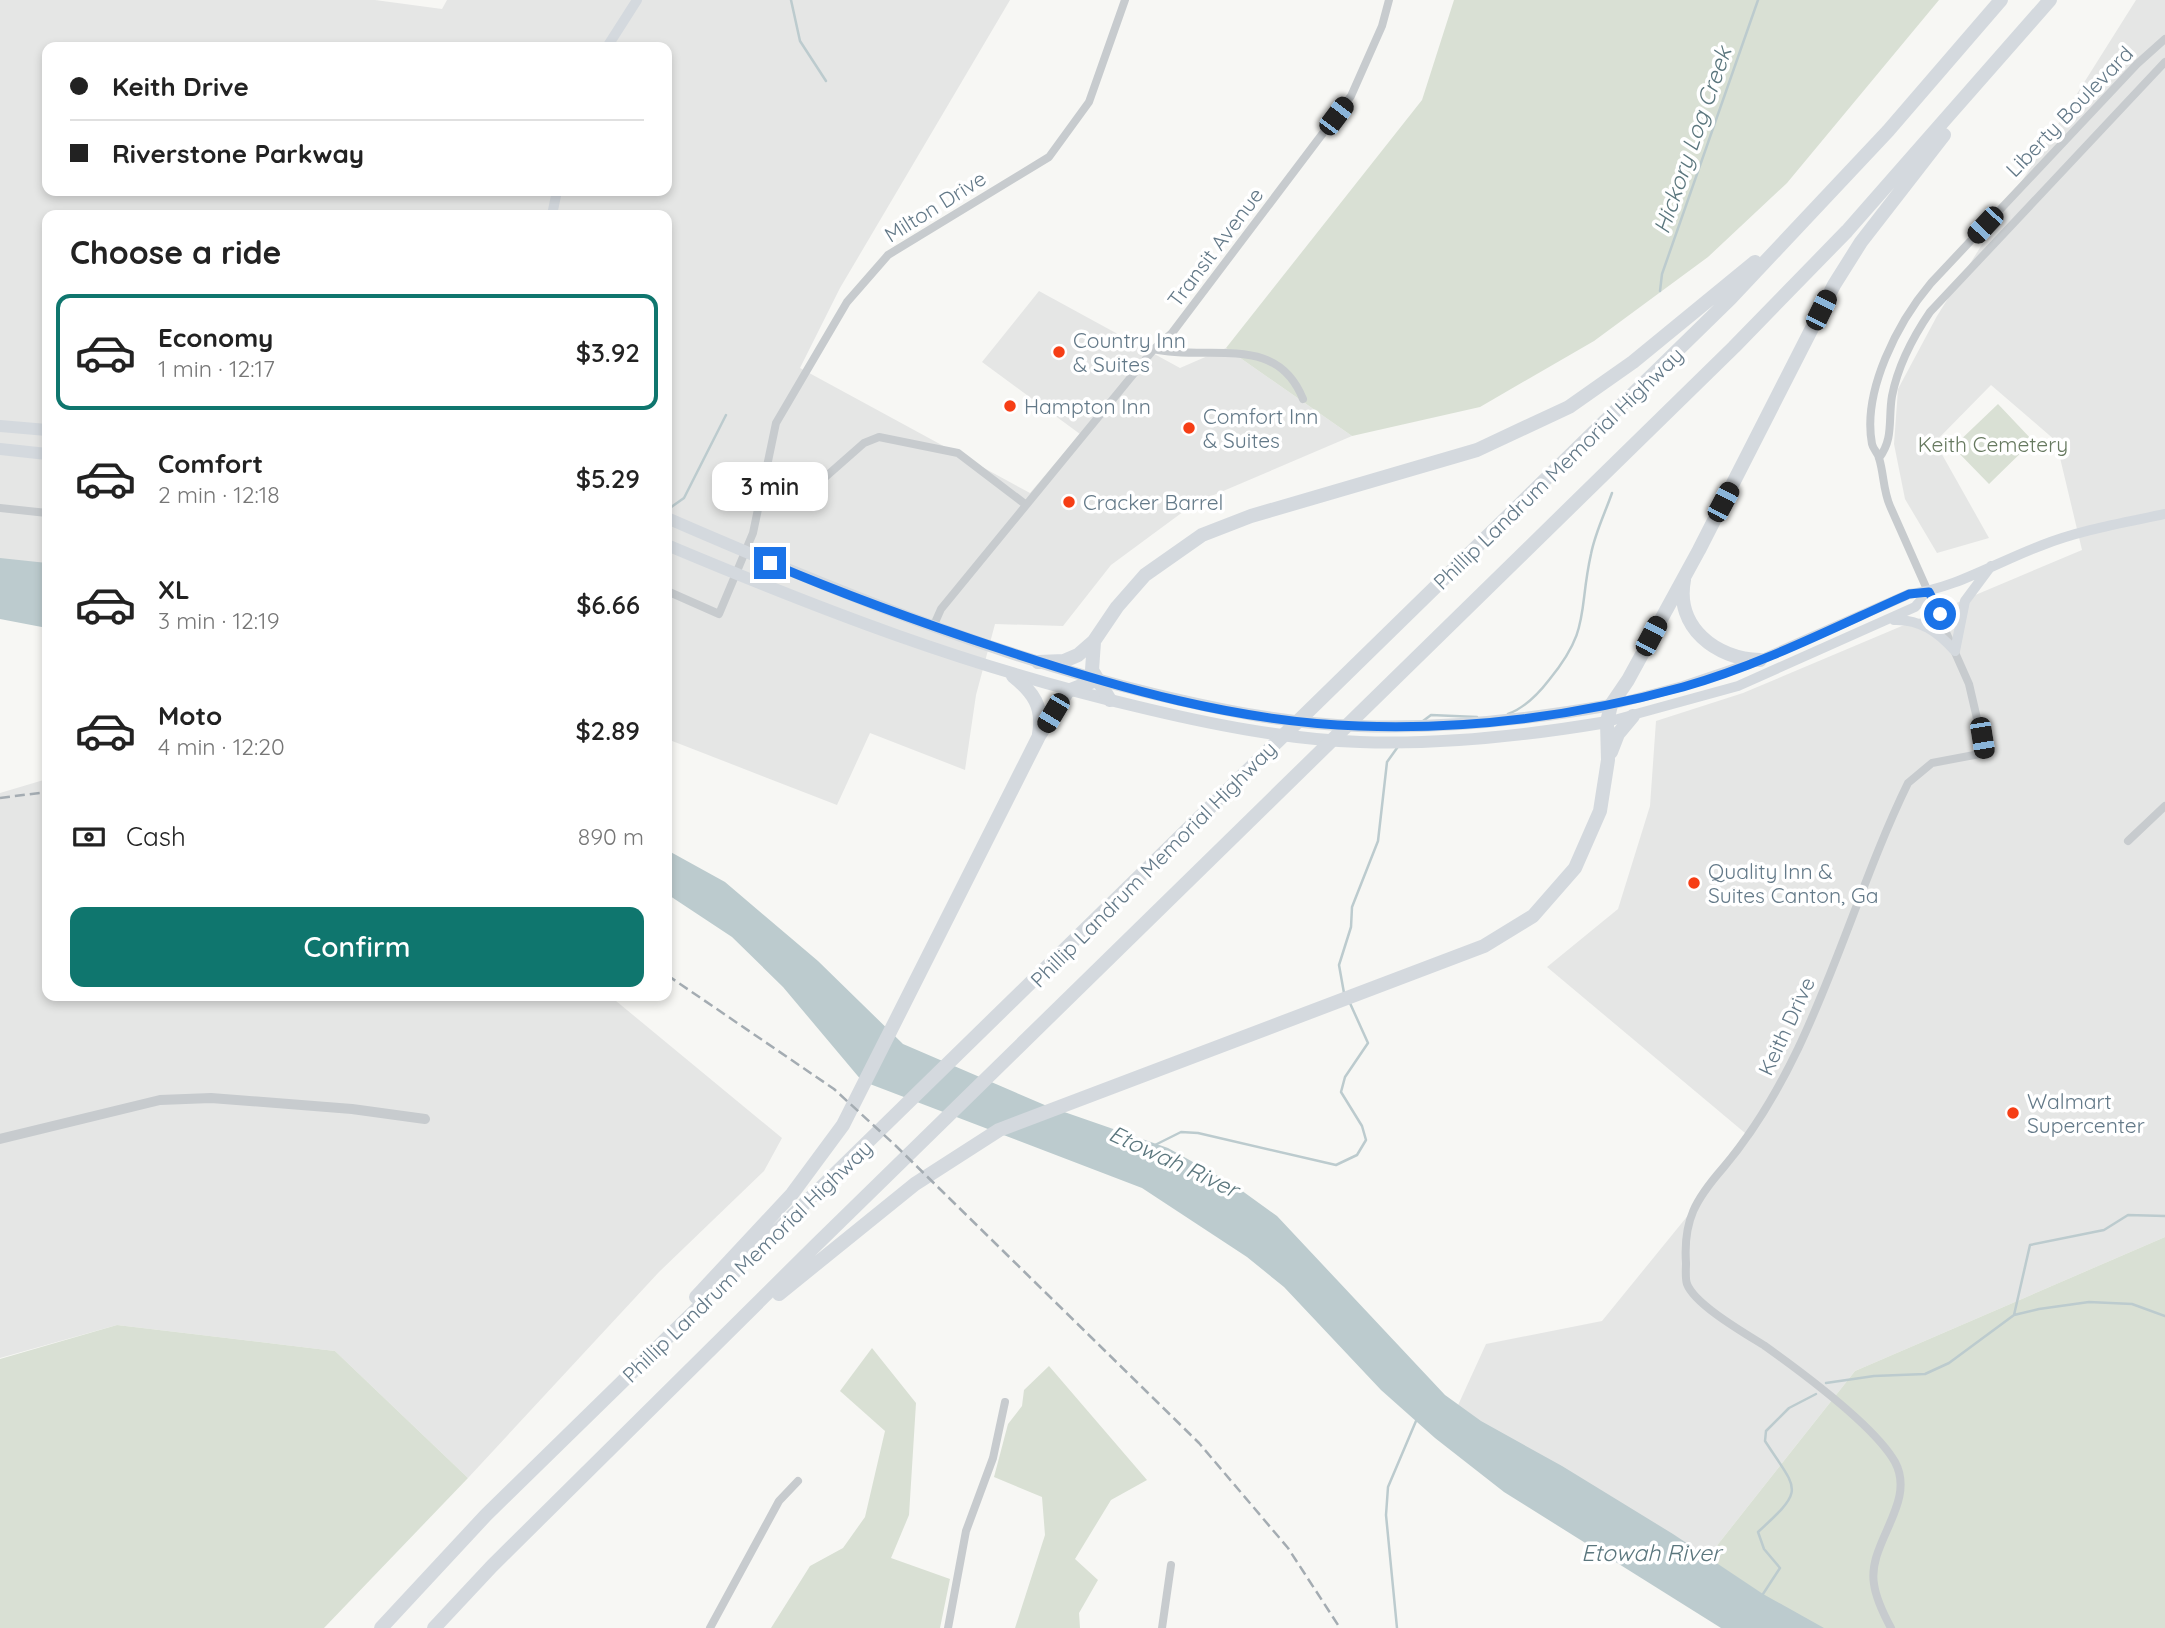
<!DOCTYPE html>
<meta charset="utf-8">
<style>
body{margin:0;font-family:Quicksand,sans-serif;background:#f6f6f6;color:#222;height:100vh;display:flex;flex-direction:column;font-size:26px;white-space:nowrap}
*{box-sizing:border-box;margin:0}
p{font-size:23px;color:#767676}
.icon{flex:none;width:38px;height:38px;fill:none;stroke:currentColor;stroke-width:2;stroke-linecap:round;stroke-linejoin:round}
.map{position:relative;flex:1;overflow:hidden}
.sheet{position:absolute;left:42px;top:210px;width:630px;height:791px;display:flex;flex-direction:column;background:#fff;border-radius:14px;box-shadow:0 4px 10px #0003}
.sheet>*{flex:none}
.banner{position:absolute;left:42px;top:42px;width:630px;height:154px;border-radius:14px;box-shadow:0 4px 10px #0003;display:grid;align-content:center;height:154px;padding:0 28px;background:#fff}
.end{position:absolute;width:32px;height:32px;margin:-16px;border:9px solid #1a73e8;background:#fff;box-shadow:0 0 0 4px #fff}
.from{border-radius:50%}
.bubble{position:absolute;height:49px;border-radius:14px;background:#fff;box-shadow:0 4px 10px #0003;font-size:23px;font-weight:600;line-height:49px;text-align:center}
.car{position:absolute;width:21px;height:42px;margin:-21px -10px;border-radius:9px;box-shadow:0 0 5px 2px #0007;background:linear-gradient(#222 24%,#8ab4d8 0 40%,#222 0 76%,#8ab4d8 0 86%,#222 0)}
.banner b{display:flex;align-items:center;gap:24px;height:66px;font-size:26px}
.banner b+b{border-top:2px solid #e0e0e0}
.banner i{width:18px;height:18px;background:#222}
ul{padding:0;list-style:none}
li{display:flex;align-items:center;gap:21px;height:116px;margin:0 14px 10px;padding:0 14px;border:4px solid transparent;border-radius:14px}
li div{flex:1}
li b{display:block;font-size:26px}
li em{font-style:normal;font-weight:600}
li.current{border-color:#0f766e}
li>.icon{width:63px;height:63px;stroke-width:1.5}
h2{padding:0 28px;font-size:32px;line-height:84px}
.pay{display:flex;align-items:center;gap:18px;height:77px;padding:0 28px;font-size:26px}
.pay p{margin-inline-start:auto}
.action{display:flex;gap:14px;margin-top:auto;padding:14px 28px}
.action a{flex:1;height:80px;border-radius:14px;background:#0f766e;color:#fff;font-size:28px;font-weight:600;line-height:80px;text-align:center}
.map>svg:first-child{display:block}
</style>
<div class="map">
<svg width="2165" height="1628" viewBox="0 0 2165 1628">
<rect width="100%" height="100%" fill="#f7f7f4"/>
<!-- built -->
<path fill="#e5e6e5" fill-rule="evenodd" d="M0,0H375L442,9L447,0H1010L840,288L800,368L1030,493L1080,434L982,362L1039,291L1180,368L1226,348L1352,436L1195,503L1111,565L1063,626L995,624L976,695L965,770L870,733L837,805L667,739V215H47V605L0,600ZM47,47H667V191H47Z
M2136,0H2165V1237L1855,1371L1700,1567L1454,1414L1486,1344L1602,1321L1751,1138L1547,967L1618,909L1650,806L1656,721L1743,693L2082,550L2056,441L1991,385L1935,442L1989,538L1937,553L1905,499L1894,444L1898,389L1937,316Z
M47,779V996H610L782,1138L764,1171L659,1272L468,1478L335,1351L117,1325L0,1358V793Z"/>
<!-- green -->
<path fill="#d9e0d4" d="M1454,0H1939L1787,183L1708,257L1594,341L1480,407L1352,436L1226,348L1422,100Z
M1998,404L2033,441L1989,484L1953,447Z
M2165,1237V1628H1789L1700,1567L1855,1371Z
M117,1325L335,1351L468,1478L324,1628H0V1359Z
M872,1348L916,1403L909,1515L891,1558L950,1579L940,1628H771L810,1566L843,1548L865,1517L885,1431L840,1391Z
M1049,1366L1147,1480L1111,1500L1075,1559L1098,1580L1079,1613L1080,1628H1015L1045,1535L1042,1497L994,1477L1008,1424L1022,1406L1024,1390Z"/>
<!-- water -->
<path fill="#bccbce" d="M0,558L47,563V628L0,619Z
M667,850L725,882L818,961L903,1044L1047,1106L1168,1148L1234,1185L1277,1216L1445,1395L1481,1421L1562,1466L1673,1534L1763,1594L1824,1628H1721L1504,1492L1435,1438L1381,1390L1284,1287L1247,1257L1142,1188L862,1081L783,987L732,937L667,894Z"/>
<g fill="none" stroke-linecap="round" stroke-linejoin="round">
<!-- stream -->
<path stroke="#bccbce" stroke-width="2.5" d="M791,0L800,41L826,81
M1660,291L1662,274L1758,0
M667,510L684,498L726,415
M1508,714C1524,708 1539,693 1549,680C1591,629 1578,612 1591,554C1595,533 1605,513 1612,493
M1423,721L1431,715L1477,717
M1344,993L1339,965L1351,927L1352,907L1378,841L1387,762L1397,748
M1155,1145L1181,1132L1198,1133L1336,1165L1357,1155L1366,1140L1362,1126L1341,1092L1345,1077L1368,1043L1349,1001
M2014,1315L2030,1245L2104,1230L2128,1215L2165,1216
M1826,1383L1874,1376L1925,1374L1949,1363L2014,1315L2039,1309L2089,1302L2132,1304L2165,1316
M1763,1594L1780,1568L1764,1549L1758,1532C1806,1488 1798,1492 1765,1441L1766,1431L1789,1408L1816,1394
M1397,1628L1386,1515L1388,1487L1416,1421"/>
<!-- minor -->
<path stroke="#c7cbce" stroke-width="8" d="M1154,349C1210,362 1276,332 1303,399
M1879,458C1894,439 1888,419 1892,396C1898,365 1913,337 1930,312L2165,62
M759,503L779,505L792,501L814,487L864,443L879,437L958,453L1025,504
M0,508L47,513
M667,591L719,614L753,533L776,423L847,302L888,255L1049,157L1089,102L1125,0
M933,627L941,609L1154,349L1172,333L1351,96L1382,26L1389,0
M2128,841L2165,806
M710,1628L779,1501L798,1481
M948,1628L966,1531L993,1458L1005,1402
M1162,1628L1171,1565
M1891,1628C1884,1615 1876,1599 1874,1584C1867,1543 1917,1503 1895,1462C1874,1425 1800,1371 1765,1346C1746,1334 1695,1305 1687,1284C1685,1278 1686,1269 1686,1263C1683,1220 1696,1199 1723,1168C1816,1058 1846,910 1908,783L1932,763L1985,753L1969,684L1890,506C1883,490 1884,474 1879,458C1878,453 1873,449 1872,444C1862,391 1898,322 1931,283L2137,64L2165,39"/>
<!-- tertiary -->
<path stroke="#c7cbce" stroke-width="10" d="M0,1139L160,1100L211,1098L352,1109L425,1119"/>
<!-- secondary -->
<path stroke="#d4d9de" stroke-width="10" d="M607,47L637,0
M552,215L557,191
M1894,620C1920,619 1938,632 1955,651
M1955,651L1965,601L1991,566
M1611,705L1683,686L1760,660L1909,594C1954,589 1997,562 2040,546C2080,530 2123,523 2165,514
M1607,722L1738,686L1915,607L1929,591"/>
<!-- primary -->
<path stroke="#d4d9de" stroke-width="12" d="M0,426L47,430
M0,449L47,454
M667,518C826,587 985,653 1154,694C1221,710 1289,724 1358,726C1444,729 1526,720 1611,705
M667,545C824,611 969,667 1135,706C1209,724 1284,739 1360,742C1443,745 1524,736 1607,722"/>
<!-- motorway -->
<path stroke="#d4d9de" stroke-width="14" d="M1684,580C1675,627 1716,659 1760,660
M1094,642L1092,670L1110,700
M1038,662L1064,661L1078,655L1094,641L1117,607L1145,575L1202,535L1251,516L1477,450L1569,407L1633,362L1755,262
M1013,676C1033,692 1044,707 1039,734
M1611,752L1618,734L1633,716
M779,1294L915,1184L999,1130L1484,946L1533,916L1575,868L1600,811L1608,760L1607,722L1611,705L1628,680L1699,550L1834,285L1861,242L1944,135
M696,1297L792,1194L843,1125L1039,736L1068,691L1096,680
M381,1628L486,1515L1731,298L1888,131L2001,0
M434,1628L492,1566L815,1246L1734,347L1847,231L2050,0"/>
<!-- rail -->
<path stroke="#a4acb2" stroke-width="2.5" stroke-dasharray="10 5" stroke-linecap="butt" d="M0,798L47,792
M667,975L834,1089L896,1146L1199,1443L1288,1548L1340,1628"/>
</g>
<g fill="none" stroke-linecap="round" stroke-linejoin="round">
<!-- route -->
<path stroke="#1a73e8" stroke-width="9" d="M770,563C847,596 925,624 1004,650C1118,688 1238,722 1359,726C1469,730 1577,716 1683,687C1761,665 1835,627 1909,594L1929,592L1940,614"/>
</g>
<!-- markers -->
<g fill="#f63e15" stroke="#fff" stroke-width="2.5">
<circle cx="1059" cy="352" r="7"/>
<circle cx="1010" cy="406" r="7"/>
<circle cx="1189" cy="428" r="7"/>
<circle cx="1069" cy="502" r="7"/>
<circle cx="1694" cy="883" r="7"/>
<circle cx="2013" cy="1113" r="7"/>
</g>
<g text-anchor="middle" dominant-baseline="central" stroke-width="7" stroke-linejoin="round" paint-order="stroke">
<!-- street labels -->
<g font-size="21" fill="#637988" stroke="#fff">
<text transform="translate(2069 111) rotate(-46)">Liberty Boulevard</text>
<text transform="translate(935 206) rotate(-32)">Milton Drive</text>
<text transform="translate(1215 247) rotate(-53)">Transit Avenue</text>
<text transform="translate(1558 468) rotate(-44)">Phillip Landrum Memorial Highway</text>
<text transform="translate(1153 864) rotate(-45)">Phillip Landrum Memorial Highway</text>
<text transform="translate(1786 1026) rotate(-65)">Keith Drive</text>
<text transform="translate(747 1261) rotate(-44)">Phillip Landrum Memorial Highway</text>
</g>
<!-- poi labels -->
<g font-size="21" fill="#637988" stroke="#fff" text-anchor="start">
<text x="1073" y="340">Country Inn<tspan x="1073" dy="24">&amp; Suites</tspan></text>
<text x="1024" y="406">Hampton Inn</text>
<text x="1203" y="416">Comfort Inn<tspan x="1203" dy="24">&amp; Suites</tspan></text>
<text x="1083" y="502">Cracker Barrel</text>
<text x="1708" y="871">Quality Inn &amp;<tspan x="1708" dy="24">Suites Canton, Ga</tspan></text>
<text x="2027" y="1101">Walmart<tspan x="2027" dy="24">Supercenter</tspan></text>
</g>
<!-- park labels -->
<g font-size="21" fill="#66795f" stroke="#fff">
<text x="1993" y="444">Keith Cemetery</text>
</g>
<!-- water labels -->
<g font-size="23" font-style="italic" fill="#5a767d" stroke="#fff">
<text transform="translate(1692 140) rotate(-71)">Hickory Log Creek</text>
<text transform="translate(1174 1161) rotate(25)">Etowah River</text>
<text x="1651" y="1552">Etowah River</text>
</g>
</g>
</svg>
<i class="end from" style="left:1940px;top:614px"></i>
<i class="end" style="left:770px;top:563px"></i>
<div class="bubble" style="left:712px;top:462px;width:116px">3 min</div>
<i class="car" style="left:1336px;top:116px;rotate:37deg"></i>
<i class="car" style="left:1985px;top:225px;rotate:223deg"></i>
<i class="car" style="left:1821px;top:310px;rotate:26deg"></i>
<i class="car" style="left:1723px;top:502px;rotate:28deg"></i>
<i class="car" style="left:1651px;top:636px;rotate:28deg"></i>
<i class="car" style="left:1053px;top:713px;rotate:211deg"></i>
<i class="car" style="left:1982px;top:738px;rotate:171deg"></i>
<div class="banner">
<b><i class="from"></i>Keith Drive</b>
<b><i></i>Riverstone Parkway</b>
</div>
<section class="sheet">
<h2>Choose a ride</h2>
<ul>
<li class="current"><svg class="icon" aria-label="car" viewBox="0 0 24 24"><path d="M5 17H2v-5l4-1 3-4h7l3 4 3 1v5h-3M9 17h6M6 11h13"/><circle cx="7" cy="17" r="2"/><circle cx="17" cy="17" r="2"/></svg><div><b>Economy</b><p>1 min · 12:17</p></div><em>$3.92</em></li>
<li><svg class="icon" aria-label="car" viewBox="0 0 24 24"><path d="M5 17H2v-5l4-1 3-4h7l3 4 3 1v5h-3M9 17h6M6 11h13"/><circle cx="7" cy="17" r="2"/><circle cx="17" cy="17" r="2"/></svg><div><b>Comfort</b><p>2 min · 12:18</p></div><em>$5.29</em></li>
<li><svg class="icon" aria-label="car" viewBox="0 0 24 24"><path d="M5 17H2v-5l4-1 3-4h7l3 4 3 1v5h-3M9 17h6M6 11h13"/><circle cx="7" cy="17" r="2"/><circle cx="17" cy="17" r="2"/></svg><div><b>XL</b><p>3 min · 12:19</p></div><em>$6.66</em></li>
<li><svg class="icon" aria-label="car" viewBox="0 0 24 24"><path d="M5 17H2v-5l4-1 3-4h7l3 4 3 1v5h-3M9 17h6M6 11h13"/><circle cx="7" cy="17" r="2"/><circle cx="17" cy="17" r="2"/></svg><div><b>Moto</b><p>4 min · 12:20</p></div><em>$2.89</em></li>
</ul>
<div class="pay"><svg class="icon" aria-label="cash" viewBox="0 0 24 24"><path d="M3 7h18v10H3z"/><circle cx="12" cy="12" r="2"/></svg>Cash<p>890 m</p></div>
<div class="action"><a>Confirm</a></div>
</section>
</div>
